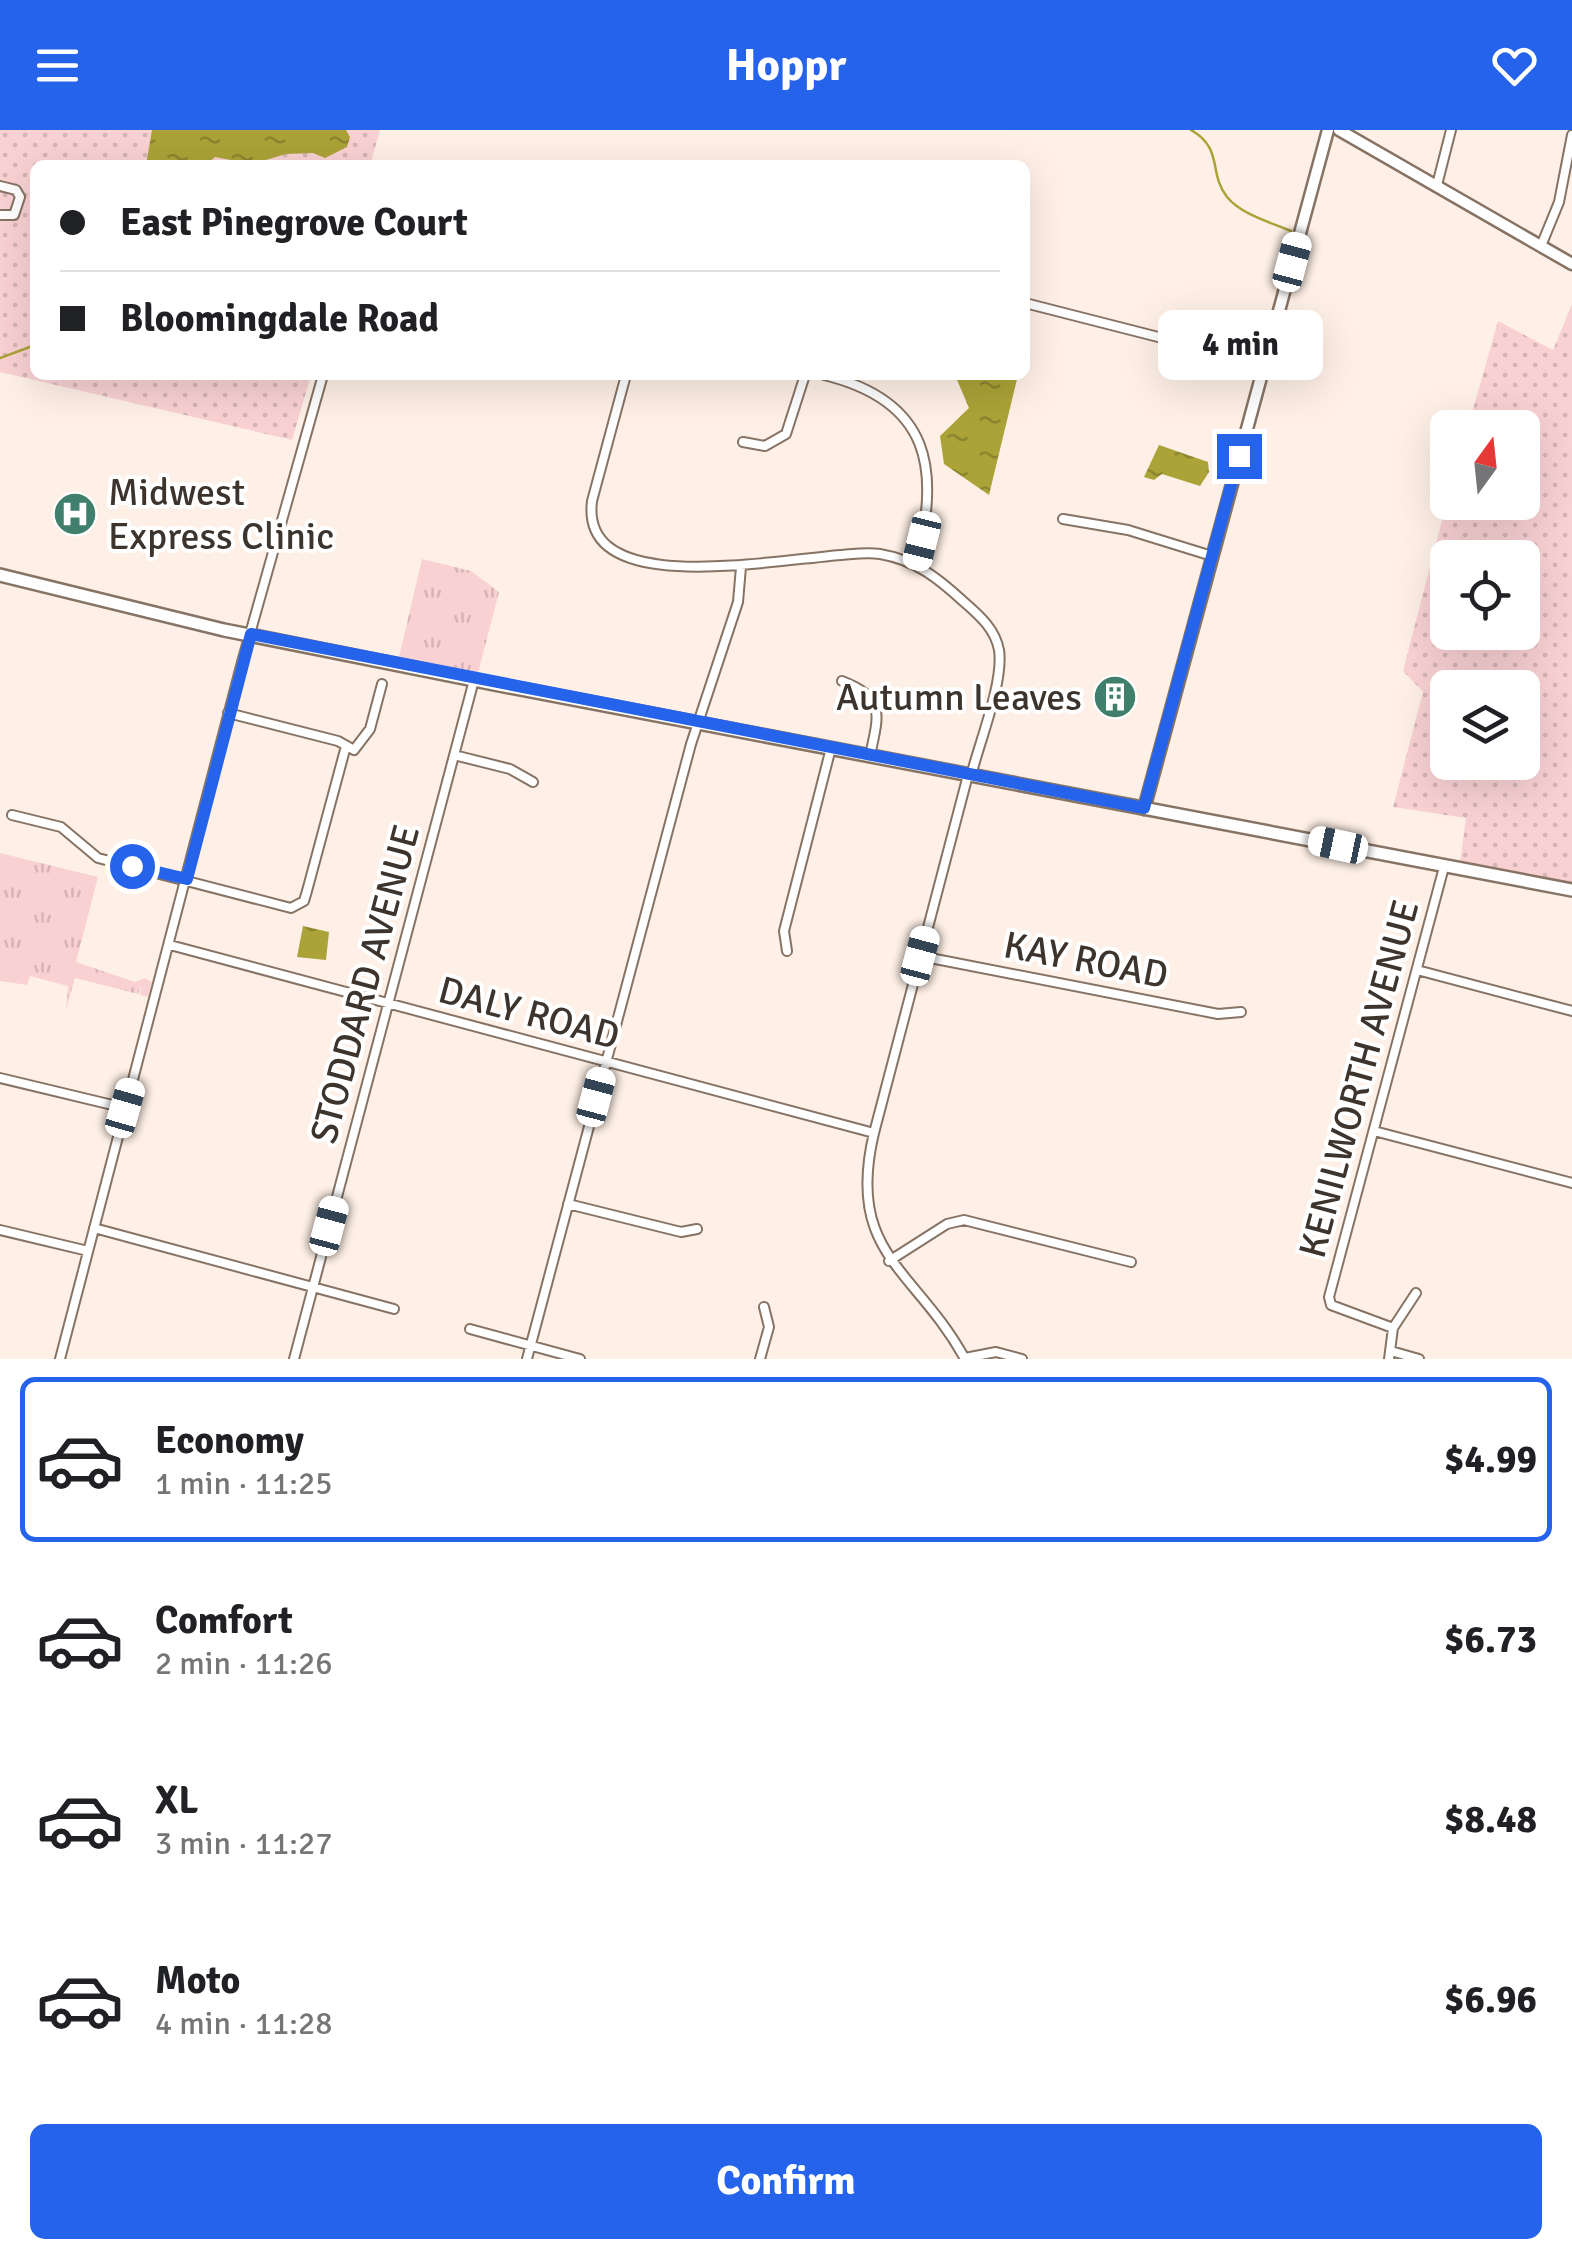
<!DOCTYPE html>
<meta charset="utf-8">
<style>
body{margin:0;font-family:Signika,sans-serif;background:#f2f2f2;color:#202124;height:100vh;display:flex;flex-direction:column;font-size:38px;white-space:nowrap}
*{box-sizing:border-box;margin:0}
p{font-size:32px;color:#757577}
.icon{flex:none;width:55px;height:55px;fill:none;stroke:currentColor;stroke-width:2;stroke-linecap:round;stroke-linejoin:round}
.map{position:relative;height:1229px;overflow:hidden}
.sheet{display:flex;flex-direction:column;background:#fff;flex:1}
.sheet>*{flex:none}
.top-card{position:absolute;left:30px;top:30px;width:1000px;height:220px;border-radius:15px;box-shadow:0 10px 40px #0002;display:grid;align-content:center;height:220px;padding:0 30px;background:#fff}
.needle{width:65px;rotate:15deg}
.fabs{position:absolute;left:1430px;top:280px;display:grid;gap:20px}
.fabs a{display:grid;place-items:center;width:110px;height:110px;border-radius:15px;background:#fff;box-shadow:0 10px 40px #0002;font-size:50px}
.end{position:absolute;width:45px;height:45px;margin:-22px;border:12px solid #2563eb;background:#fff;box-shadow:0 0 0 5px #fff}
.from{border-radius:50%}
.bubble{position:absolute;height:70px;border-radius:15px;background:#fff;box-shadow:0 10px 40px #0002;font-size:32px;font-weight:700;line-height:70px;text-align:center}
.car{position:absolute;width:30px;height:60px;margin:-30px -15px;border-radius:12px;box-shadow:0 0 8px 2px #0007;background:linear-gradient(#fff 24%,#345 0 40%,#fff 0 76%,#345 0 86%,#fff 0)}
.top-card b{display:flex;align-items:center;gap:35px;height:95px;font-size:38px}
.top-card b+b{border-top:2px solid #e0e0e0}
.top-card i{width:25px;height:25px;background:#202124}
ul{padding:18px 0 0;list-style:none}
li{display:flex;align-items:center;gap:30px;height:165px;margin:0 20px 15px;padding:0 10px;border:5px solid transparent;border-radius:15px}
li div{flex:1}
li b{display:block;font-size:38px}
li em{font-style:normal;font-weight:700}
li.selected{border-color:#2563eb}
li>.icon{width:90px;height:90px;stroke-width:1.5}
.cta{display:flex;gap:20px;margin-top:auto;padding:20px 30px}
.cta a{flex:1;height:115px;border-radius:15px;background:#2563eb;color:#fff;font-size:40px;font-weight:700;line-height:115px;text-align:center}
header{display:flex;justify-content:space-between;align-items:center;height:130px;padding:0 30px;background:#2563eb;color:#fff;font-size:45px;font-weight:700}
.map>svg:first-child{display:block}
</style>
<header><svg class="icon" aria-label="menu" viewBox="0 0 24 24"><path d="M4 6h16M4 12h16M4 18h16"/></svg>Hoppr<svg class="icon" aria-label="heart" viewBox="0 0 24 24"><path d="M12 20l-8-8c-3-5 5-10 8-4 3-6 11-1 8 4z"/></svg></header>
<div class="map">
<svg width="1572" height="1229" viewBox="0 0 1572 1229">
<defs>
<pattern id="grass-tufts" width="24" height="20" patternUnits="userSpaceOnUse" patternTransform="scale(2.5)"><rect width="24" height="20" fill="#f9d1d3"/><path d="M3 7l-1-3M5 7V3M7 7l1-3M15 17l-1-3M17 17v-4M19 17l1-3" fill="none" stroke="#d6b4b5"/></pattern>
<pattern id="park-dots" width="8" height="8" patternUnits="userSpaceOnUse" patternTransform="scale(2.5)"><rect width="8" height="8" fill="#f9d1d3"/><path d="M2 2h.1M6 6h.1" fill="none" stroke="#d6b4b5" stroke-width="1.8" stroke-linecap="round"/></pattern>
<pattern id="water-ripples" width="26" height="14" patternUnits="userSpaceOnUse" patternTransform="scale(2.5)"><rect width="26" height="14" fill="#aba337"/><path d="M2 4q2-2 4 0t4 0M15 11q2-2 4 0t4 0" fill="none" stroke="#8c862f"/></pattern>
</defs>
<rect width="100%" height="100%" fill="#fef0e6"/>
<!-- grass -->
<path fill="url(#grass-tufts)" d="M422,429L471,441L499,462L478,543L399,527Z
M0,723L98,747L76,832L135,852L144,848L152,852L148,867L140,865L142,855L138,864L75,848L66,880L68,856L30,846L27,855L0,851Z"/>
<!-- park -->
<path fill="url(#park-dots)" fill-rule="evenodd" d="M0,0H380L370,35H35V245H311L292,310L0,242Z
M1572,174V757L1460,733L1466,688L1393,677L1423,562L1403,541L1447,371L1522,372V298L1468,297L1498,191L1553,220ZM1448,428H1522V502H1448ZM1448,558H1522V632H1448Z"/>
<!-- water -->
<path fill="url(#water-ripples)" d="M152,0H346L350,7L347,17L325,28L313,23L286,24L252,34L215,27L206,35H146Z
M955,245H1018L989,365L944,334L940,306L969,278Z
M1159,315L1208,332L1209,342L1200,356L1162,344L1154,350L1144,347Z
M303,796L329,802L326,830L297,827Z"/>
<g fill="none" stroke-linecap="round" stroke-linejoin="round">
<!-- stream -->
<path stroke="#aba337" stroke-width="2.5" d="M1191,0C1224,19 1208,43 1227,67C1242,85 1270,92 1291,101
M0,228L35,215"/>
<!-- minor casing -->
<g stroke="#877364" stroke-width="12">
<path id="minor" d="M1437,55L1451,0
M0,56L16,60L20,67L14,85H0
M1541,116L1559,72L1572,5
M1025,173L1264,234
M626,245L592,371C578,483 825,416 880,424C916,430 939,449 964,472C980,486 995,499 999,520C1004,552 979,613 971,646
M824,245C931,271 941,340 916,434
M743,312L765,316L786,304L805,245
M1063,389L1128,400L1212,426
M842,551C887,568 878,586 870,626
M228,583L338,611L354,620L370,599L382,554
M454,625L510,639L533,652
M12,685L61,697L98,728L291,778L304,771L307,761L346,616
M170,815L874,1003
M787,821L784,801L831,618
M920,826L1218,884L1241,882
M1417,840L1572,881
M0,948L125,978
M1374,1001L1572,1053
M568,1074L681,1102L697,1099
M94,1098L394,1179
M0,1100L88,1121
M889,1131L947,1094L964,1090L1131,1132
M1393,1198L1331,1175L1329,1167L1444,737
M470,1199L580,1229
M1391,1221L1419,1229
M965,1228L996,1222L1022,1229
M60,1229L242,532L323,245
M294,1229L474,550
M527,1229L691,614L738,472L741,437
M760,1229L769,1197L764,1177
M965,1229C916,1139 845,1124 874,1003L968,645
M1389,1229L1393,1198L1416,1163"/>
</g>
<!-- tertiary casing -->
<g stroke="#877364" stroke-width="15">
<path id="tertiary" d="M1339,0L1572,134
M1144,679L1328,0"/>
</g>
<!-- secondary casing -->
<g stroke="#877364" stroke-width="16">
<path id="secondary" d="M0,445L224,500L499,555L1572,760"/>
</g>
<!-- minor -->
<use href="#minor" stroke="#fff" stroke-width="8"/>
<!-- tertiary -->
<use href="#tertiary" stroke="#fff" stroke-width="10"/>
<!-- secondary -->
<use href="#secondary" stroke="#fff" stroke-width="11"/>
</g>
<g fill="none" stroke-linecap="round" stroke-linejoin="round">
<!-- route -->
<path stroke="#2563eb" stroke-width="12" d="M132,736L187,749L251,504L1144,678L1239,326"/>
</g>
<!-- icons -->
<defs>
<g id="hospital-disc" transform="scale(2.25)"><circle r="9.5" fill="#3f7f6c" stroke="#fff"/><path d="M-5-5h3v3.5h4V-5h3V5h-3V1.5h-4V5h-3Z" fill="#fff"/></g>
<g id="building-disc" transform="scale(2.25)"><circle r="9.5" fill="#3f7f6c" stroke="#fff"/><path d="M-4-6H4V6H1V3H-1V6H-4ZM-2.5-4.3h1.7v1.8h-1.7ZM.8-4.3h1.7v1.8H.8ZM-2.5-1h1.7V.8h-1.7ZM.8-1h1.7V.8H.8Z" fill="#fff"/></g>
</defs>
<g fill-rule="evenodd">
<use href="#hospital-disc" x="75" y="384"/>
<use href="#building-disc" x="1115" y="567"/>
</g>
<g text-anchor="middle" dominant-baseline="central" stroke-width="8" stroke-linejoin="round" paint-order="stroke">
<!-- poi labels -->
<g font-size="38" fill="#3c342d" stroke="#fff" text-anchor="start">
<text x="108" y="362">Midwest<tspan x="108" dy="44">Express Clinic</tspan></text>
<text x="1082" y="567" text-anchor="end">Autumn Leaves</text>
</g>
<!-- street labels -->
<g font-size="38" fill="#3c342d" stroke="#fff">
<text transform="translate(1086 830) rotate(11)">KAY ROAD</text>
<text transform="translate(365 854) rotate(-75)">STODDARD AVENUE</text>
<text transform="translate(529 883) rotate(15)">DALY ROAD</text>
<text transform="translate(1359 949) rotate(-75)">KENILWORTH AVENUE</text>
</g>
</g>
</svg>
<div class="fabs">
<a><svg class="needle" viewBox="-14 -14 28 28"><path d="M0-13l5 13h-10z" fill="#e53935"/><path d="M0 13l5-13h-10z" fill="#757577"/></svg></a>
<a><svg class="icon" aria-label="locate" viewBox="0 0 24 24"><circle cx="12" cy="12" r="6"/><path d="M12 2v4M12 18v4M2 12h4M18 12h4"/></svg></a>
<a><svg class="icon" aria-label="layers" viewBox="0 0 24 24"><path d="M12 4l9 5-9 5-9-5zM3 14l9 5 9-5"/></svg></a>
</div>
<i class="end from" style="left:132px;top:736px"></i>
<i class="end" style="left:1239px;top:326px"></i>
<div class="bubble" style="left:1158px;top:180px;width:165px">4 min</div>
<i class="car" style="left:1292px;top:132px;rotate:15deg"></i>
<i class="car" style="left:922px;top:411px;rotate:194deg"></i>
<i class="car" style="left:1338px;top:715px;rotate:282deg"></i>
<i class="car" style="left:920px;top:826px;rotate:15deg"></i>
<i class="car" style="left:596px;top:967px;rotate:15deg"></i>
<i class="car" style="left:125px;top:978px;rotate:16deg"></i>
<i class="car" style="left:329px;top:1096px;rotate:15deg"></i>
<div class="top-card">
<b><i class="from"></i>East Pinegrove Court</b>
<b><i></i>Bloomingdale Road</b>
</div>
</div>
<section class="sheet">
<ul>
<li class="selected"><svg class="icon" aria-label="car" viewBox="0 0 24 24"><path d="M5 17H2v-5l4-1 3-4h7l3 4 3 1v5h-3M9 17h6M6 11h13"/><circle cx="7" cy="17" r="2"/><circle cx="17" cy="17" r="2"/></svg><div><b>Economy</b><p>1 min · 11:25</p></div><em>$4.99</em></li>
<li><svg class="icon" aria-label="car" viewBox="0 0 24 24"><path d="M5 17H2v-5l4-1 3-4h7l3 4 3 1v5h-3M9 17h6M6 11h13"/><circle cx="7" cy="17" r="2"/><circle cx="17" cy="17" r="2"/></svg><div><b>Comfort</b><p>2 min · 11:26</p></div><em>$6.73</em></li>
<li><svg class="icon" aria-label="car" viewBox="0 0 24 24"><path d="M5 17H2v-5l4-1 3-4h7l3 4 3 1v5h-3M9 17h6M6 11h13"/><circle cx="7" cy="17" r="2"/><circle cx="17" cy="17" r="2"/></svg><div><b>XL</b><p>3 min · 11:27</p></div><em>$8.48</em></li>
<li><svg class="icon" aria-label="car" viewBox="0 0 24 24"><path d="M5 17H2v-5l4-1 3-4h7l3 4 3 1v5h-3M9 17h6M6 11h13"/><circle cx="7" cy="17" r="2"/><circle cx="17" cy="17" r="2"/></svg><div><b>Moto</b><p>4 min · 11:28</p></div><em>$6.96</em></li>
</ul>
<div class="cta"><a>Confirm</a></div>
</section>
